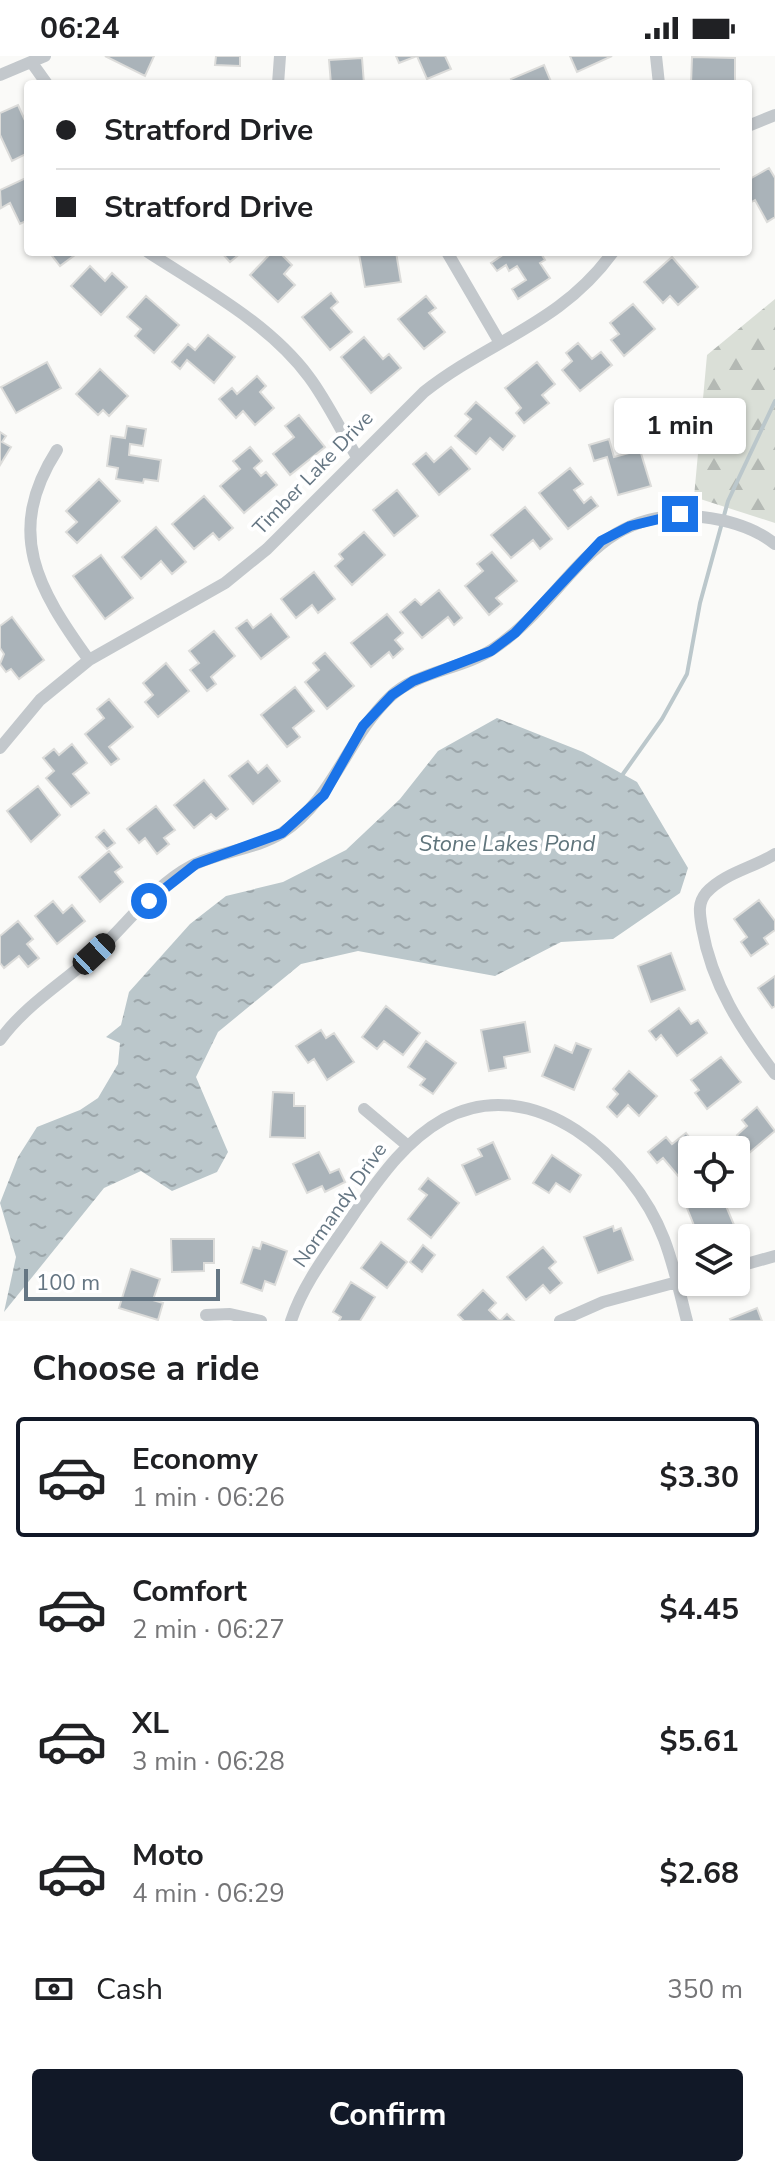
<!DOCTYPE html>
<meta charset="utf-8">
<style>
body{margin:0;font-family:"Nunito Sans",sans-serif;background:#f6f6f6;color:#202124;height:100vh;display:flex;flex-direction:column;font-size:30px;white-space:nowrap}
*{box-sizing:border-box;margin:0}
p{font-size:26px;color:#757577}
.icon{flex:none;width:44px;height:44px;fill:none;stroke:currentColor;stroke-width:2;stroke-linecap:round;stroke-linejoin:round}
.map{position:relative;height:1265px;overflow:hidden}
.panel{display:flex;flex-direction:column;background:#fff;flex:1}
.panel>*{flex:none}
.top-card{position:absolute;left:24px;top:24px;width:728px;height:176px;border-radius:8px;box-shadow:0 2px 6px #0004;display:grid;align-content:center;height:176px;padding:0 32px;background:#fff}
.controls{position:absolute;left:678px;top:1080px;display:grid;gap:16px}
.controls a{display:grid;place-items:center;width:72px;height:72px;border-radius:8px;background:#fff;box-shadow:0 2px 6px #0004;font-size:40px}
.scale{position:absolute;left:24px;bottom:20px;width:196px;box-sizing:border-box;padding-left:8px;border:4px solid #657683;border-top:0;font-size:22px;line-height:28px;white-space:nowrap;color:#657683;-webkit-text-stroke:6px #fff;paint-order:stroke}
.end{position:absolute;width:36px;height:36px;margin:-18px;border:10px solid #1a73e8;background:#fff;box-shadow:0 0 0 4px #fff}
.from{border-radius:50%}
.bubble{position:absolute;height:56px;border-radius:8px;background:#fff;box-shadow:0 2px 6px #0004;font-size:26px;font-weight:700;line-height:56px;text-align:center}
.car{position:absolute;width:24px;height:48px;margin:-24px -12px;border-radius:10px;box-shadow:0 0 6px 2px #0007;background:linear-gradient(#222 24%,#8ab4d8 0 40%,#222 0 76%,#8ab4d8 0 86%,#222 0)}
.top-card b{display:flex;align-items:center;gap:28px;height:76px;font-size:30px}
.top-card b+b{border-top:2px solid #e0e0e0}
.top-card i{width:20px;height:20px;background:#202124}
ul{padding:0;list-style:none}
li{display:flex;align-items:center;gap:24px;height:120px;margin:0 16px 12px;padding:0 16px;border:4px solid transparent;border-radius:8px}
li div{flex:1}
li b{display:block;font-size:30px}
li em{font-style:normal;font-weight:700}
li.active{border-color:#111827}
li>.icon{width:72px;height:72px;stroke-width:1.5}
h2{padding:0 32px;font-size:36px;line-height:96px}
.pay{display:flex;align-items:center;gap:20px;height:88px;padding:0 32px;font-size:30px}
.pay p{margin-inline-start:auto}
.cta{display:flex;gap:16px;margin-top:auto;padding:16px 32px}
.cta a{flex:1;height:92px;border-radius:8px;background:#111827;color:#fff;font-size:32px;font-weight:700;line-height:92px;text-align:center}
.status{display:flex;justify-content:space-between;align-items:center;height:56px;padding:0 40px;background:#fff;direction:ltr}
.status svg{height:22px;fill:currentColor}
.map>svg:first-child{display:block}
</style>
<div class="status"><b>06:24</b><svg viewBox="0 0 49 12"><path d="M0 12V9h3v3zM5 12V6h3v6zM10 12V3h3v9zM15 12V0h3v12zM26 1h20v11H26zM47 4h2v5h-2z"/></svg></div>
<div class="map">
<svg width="775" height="1265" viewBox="0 0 775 1265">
<defs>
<pattern id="forest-firs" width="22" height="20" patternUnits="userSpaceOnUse" patternTransform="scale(2)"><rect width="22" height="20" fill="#dadfd7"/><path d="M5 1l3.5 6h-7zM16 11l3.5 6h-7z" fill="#b4b9b4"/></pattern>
<pattern id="water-ripples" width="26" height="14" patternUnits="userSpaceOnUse" patternTransform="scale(2)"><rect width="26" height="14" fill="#bbc7cb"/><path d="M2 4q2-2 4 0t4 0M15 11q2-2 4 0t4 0" fill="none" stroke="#9ca6aa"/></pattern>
</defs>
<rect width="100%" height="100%" fill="#fafaf8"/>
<!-- forest -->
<path fill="url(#forest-firs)" d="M775,243V467L694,441L707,299Z"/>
<!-- water -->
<path fill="url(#water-ripples)" d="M497,662L583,696L637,726L688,812L680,837L613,883L561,886L495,920L358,895L301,908L218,976L196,1021L228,1096L217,1116L172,1135L141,1115L104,1132L4,1256L16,1201L0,1147L18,1101L37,1071L80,1054L98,1042L118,1008L120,987L106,981L121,969L129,936L190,868L226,840L283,826L346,794L400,743L438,695Z"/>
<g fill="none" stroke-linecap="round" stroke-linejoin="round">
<!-- stream -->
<path stroke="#bbc7cb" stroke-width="4" d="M623,718L662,663L687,618L700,547L728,445L775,345"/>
</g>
<!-- building -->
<path fill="#aab3b9" stroke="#dcdcda" stroke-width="2" d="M105,0H154L145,20Z
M216,0H240V10L215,9Z
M396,0H417L399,7Z
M417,0H445L451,13L427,23Z
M570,0H612L577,16Z
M692,1L735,2V28H691Z
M362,2L364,28H331L329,4Z
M544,9L552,28H513L511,23Z
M18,49L28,71V97L12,105L0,79V57Z
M769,112L775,122V161L767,166L755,144L748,148V124Z
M28,121V164L20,168L10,147L1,152L0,134Z
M49,196H79L60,210Z
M221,196H242L230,206Z
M272,196H279L292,209L284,218L295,229L278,246L250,219Z
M396,196L401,226L365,231L359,198Z
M507,196H540L545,204L540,207L550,222L518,243L512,233L526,224L517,210L509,215L506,209L497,215L491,207Z
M672,201L698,231L678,249L670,240L663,247L644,226Z
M90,210L105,225L112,217L127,231L101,259L71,230Z
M331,237L338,246L331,252L352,276L330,294L302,261Z
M146,240L179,269L154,297L135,280L141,273L127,261Z
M426,240L436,252L429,257L445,276L424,293L398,263Z
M633,248L655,273L624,300L611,284L619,278L610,267Z
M208,279L235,301L214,327L187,304L180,313L172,306L188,288L195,294Z
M364,281L383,303L389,298L401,312L371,337L341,301Z
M578,287L592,303L601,296L612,309L580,335L562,314L572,305L566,297Z
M47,306L61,332L16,357L1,331Z
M537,306L555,328L542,339L549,347L524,367L516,357L521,352L505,332Z
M100,313L128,340L109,360L103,354L98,359L76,338Z
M257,320L266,330L260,336L274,352L255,369L243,355L236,362L219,343L232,332L237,338Z
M697,343L700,371L692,372L693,380L659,383L656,346Z
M476,346L515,380L503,394L490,382L476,398L455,380L471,363L465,358Z
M299,359L325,391L290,419L273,398L294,381L285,370Z
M127,370L146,373L143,390L130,388L129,399L161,404L158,425L144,423L143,427L116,423L118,412L107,410L111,380L125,382Z
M0,376L6,380L2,386L11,391L0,409Z
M609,383L614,401L640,394L651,430L618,439L607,401L594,405L589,389Z
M250,391L262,405L254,412L261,420L266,416L277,429L244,457L220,430L240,413L233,405Z
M451,391L470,413L439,439L413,408L426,397L434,406Z
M570,412L583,428L574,434L584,447L591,441L598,450L568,473L539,437Z
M99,423L120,445L77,487L66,476L77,466L66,455Z
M397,434L418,460L394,480L373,454Z
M204,440L233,472L219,484L213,477L194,493L172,468Z
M525,451L552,483L540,493L533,484L511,502L491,479Z
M156,471L186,506L172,518L161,505L141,523L122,501Z
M364,476L385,499L352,529L335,510L343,503L339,498Z
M492,496L517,525L496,542L502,548L489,559L465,530L483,515L477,508Z
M101,499L133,542L105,563L73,520Z
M314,516L335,543L318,557L312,549L296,562L281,543Z
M439,534L462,562L454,569L448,561L422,582L400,556L415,543L421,549Z
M271,558L289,581L261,603L236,572L247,564L253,572Z
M387,558L403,577L395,584L403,593L393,602L389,596L371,611L351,587Z
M12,561L44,604L19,623L11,613L6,616L0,608L4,598L0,592V570Z
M214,575L235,600L211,621L216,628L207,635L190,614L199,607L189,595Z
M325,597L354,630L327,653L305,626L319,614L313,607Z
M166,607L189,635L158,661L145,646L153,639L143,627Z
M295,631L314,655L293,672L300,681L287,691L261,659Z
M109,643L133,671L109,691L119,703L111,709L85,678L104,662L97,653Z
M72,688L87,707L73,718L89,737L71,751L46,722L54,715L43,702L54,693L59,699Z
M248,705L258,717L267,709L280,725L253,748L229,720Z
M204,724L228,753L216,763L211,758L194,772L174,749Z
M38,730L60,759L31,786L7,755Z
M156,750L175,774L164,782L169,788L157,798L145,782L139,787L127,773Z
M104,774L115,787L107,793L96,781Z
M109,795L122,811L115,816L123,826L100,846L79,821Z
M759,844L775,865V874L764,882L768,888L751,900L741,886L747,881L734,863Z
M53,845L63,857L72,849L85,865L57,888L35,860Z
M18,865L33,883L27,888L39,902L28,911L19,900L4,912L0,907V880Z
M671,897L685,934L651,946L638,910Z
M775,920V950L772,952L758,932Z
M386,950L420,977L403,999L384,985L377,993L362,981Z
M679,952L691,968L698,964L707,977L677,1000L661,979L656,984L649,975Z
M525,966L530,996L504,1001L506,1012L489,1015L481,974Z
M321,974L326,982L334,977L354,1006L327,1024L314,1003L308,1007L296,990Z
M426,985L456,1007L433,1038L420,1029L425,1023L408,1011Z
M576,987L591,993L574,1034L542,1020L555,989L572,997Z
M721,1001L741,1026L707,1053L695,1037L699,1034L691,1024Z
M629,1015L657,1040L639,1060L628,1049L617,1061L607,1051L618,1038L613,1033Z
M273,1036L294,1037V1050H305V1082L270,1081Z
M757,1051L775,1075L742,1103L732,1091L741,1084L737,1079L747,1070L742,1064Z
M686,1077L699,1094H692V1121L684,1127L663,1102L657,1107L648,1096L666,1081L672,1088Z
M493,1086L510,1123L476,1139L462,1109L482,1100L478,1093Z
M319,1096L330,1117L339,1113L345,1126L325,1136L322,1130L307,1137L293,1108Z
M552,1099L581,1119L570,1136L556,1127L549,1137L533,1127Z
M428,1122L459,1147L431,1182L408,1163L427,1139L419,1133Z
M721,1138L737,1176L724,1182H699L687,1152Z
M613,1170L614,1175L621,1172L633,1204L598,1217L584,1181Z
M171,1183H214V1207H204V1215L172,1216Z
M262,1186L287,1195L275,1229L265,1225L262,1235L241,1227L253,1191L260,1193Z
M381,1186L407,1206L387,1232L361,1212Z
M423,1189L435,1199L422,1216L410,1206Z
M543,1191L556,1206L549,1212L562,1227L550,1237L543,1229L526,1244L507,1221Z
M131,1213L160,1223L153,1244L163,1247L158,1264L119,1252Z
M351,1226L375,1241L360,1265H339L341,1261L333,1256Z
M483,1234L496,1247L489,1254L500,1265L507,1258L514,1265H464L458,1259Z
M757,1252L762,1265H731L730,1263Z"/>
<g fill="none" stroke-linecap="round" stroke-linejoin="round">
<!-- minor -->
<path stroke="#c3c8cc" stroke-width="12" d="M656,0L659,28
M32,7L47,28
M0,19L45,0
M278,28L280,0
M748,70L775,59
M148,196C203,232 269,267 309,321C327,345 341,375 357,401
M447,196L500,287
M57,394C4,477 38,533 89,604
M0,692L40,644L89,604L225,527L267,493L424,336C490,284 561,268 613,196
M775,798C753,812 724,817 706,837C697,848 700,859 702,872C712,929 741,973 775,1018
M0,984C27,947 65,926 98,895C128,867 155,829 191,810C219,795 255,794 282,777C333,744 347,682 390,641C417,615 461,614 493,593C569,543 592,447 702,461C727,464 755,472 775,488
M364,1053L408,1090
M736,1211L775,1200
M206,1259L230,1258L261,1265
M291,1265C304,1225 333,1190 356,1155C381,1120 405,1085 444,1063C534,1014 633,1102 664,1183C674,1209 680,1238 687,1265
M560,1265L603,1246L692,1222"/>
</g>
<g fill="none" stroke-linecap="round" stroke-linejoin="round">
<!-- route -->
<path stroke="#1a73e8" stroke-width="10" d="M149,845L196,808L282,777L324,739L363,670L392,639L413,625L491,595L515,577L601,485L630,470L680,458"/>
</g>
<g text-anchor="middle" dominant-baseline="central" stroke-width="8" stroke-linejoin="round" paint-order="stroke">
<!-- street labels -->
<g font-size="20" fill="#657683" stroke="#fff">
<text transform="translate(313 417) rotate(-46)">Timber Lake Drive</text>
<text transform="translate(340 1149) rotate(-55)">Normandy Drive</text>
</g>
<!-- water labels -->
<g font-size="22" font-style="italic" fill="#60757c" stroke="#fff">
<text x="507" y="788">Stone Lakes Pond</text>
</g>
</g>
</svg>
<div class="controls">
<a><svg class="icon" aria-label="locate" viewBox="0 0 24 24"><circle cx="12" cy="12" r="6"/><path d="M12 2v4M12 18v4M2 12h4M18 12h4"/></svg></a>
<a><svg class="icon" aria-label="layers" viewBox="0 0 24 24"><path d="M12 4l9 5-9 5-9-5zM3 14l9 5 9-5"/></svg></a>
</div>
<div class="scale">100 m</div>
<i class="end from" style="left:149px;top:845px"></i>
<i class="end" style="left:680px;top:458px"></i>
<div class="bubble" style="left:614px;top:342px;width:132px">1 min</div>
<i class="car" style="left:94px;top:898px;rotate:47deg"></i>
<div class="top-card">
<b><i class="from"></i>Stratford Drive</b>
<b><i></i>Stratford Drive</b>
</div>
</div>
<section class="panel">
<h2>Choose a ride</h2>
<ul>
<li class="active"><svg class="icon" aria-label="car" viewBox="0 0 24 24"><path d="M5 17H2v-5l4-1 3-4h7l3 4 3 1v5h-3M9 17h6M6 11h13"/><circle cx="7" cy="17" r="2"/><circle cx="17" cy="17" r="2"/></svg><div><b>Economy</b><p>1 min · 06:26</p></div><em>$3.30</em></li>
<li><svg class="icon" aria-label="car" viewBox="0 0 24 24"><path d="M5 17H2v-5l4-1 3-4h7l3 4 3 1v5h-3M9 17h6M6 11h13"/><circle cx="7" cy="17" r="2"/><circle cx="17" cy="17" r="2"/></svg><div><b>Comfort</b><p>2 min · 06:27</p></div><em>$4.45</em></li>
<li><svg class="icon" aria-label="car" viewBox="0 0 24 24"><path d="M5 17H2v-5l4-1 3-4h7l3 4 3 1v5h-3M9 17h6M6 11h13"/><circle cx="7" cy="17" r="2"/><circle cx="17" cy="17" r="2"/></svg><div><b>XL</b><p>3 min · 06:28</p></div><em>$5.61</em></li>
<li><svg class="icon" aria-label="car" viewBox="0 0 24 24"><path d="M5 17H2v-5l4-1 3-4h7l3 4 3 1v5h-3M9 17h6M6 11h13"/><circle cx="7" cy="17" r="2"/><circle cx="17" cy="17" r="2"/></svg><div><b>Moto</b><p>4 min · 06:29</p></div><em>$2.68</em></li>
</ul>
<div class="pay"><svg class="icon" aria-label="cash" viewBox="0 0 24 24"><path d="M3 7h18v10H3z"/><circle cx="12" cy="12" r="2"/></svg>Cash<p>350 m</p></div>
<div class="cta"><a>Confirm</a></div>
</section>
